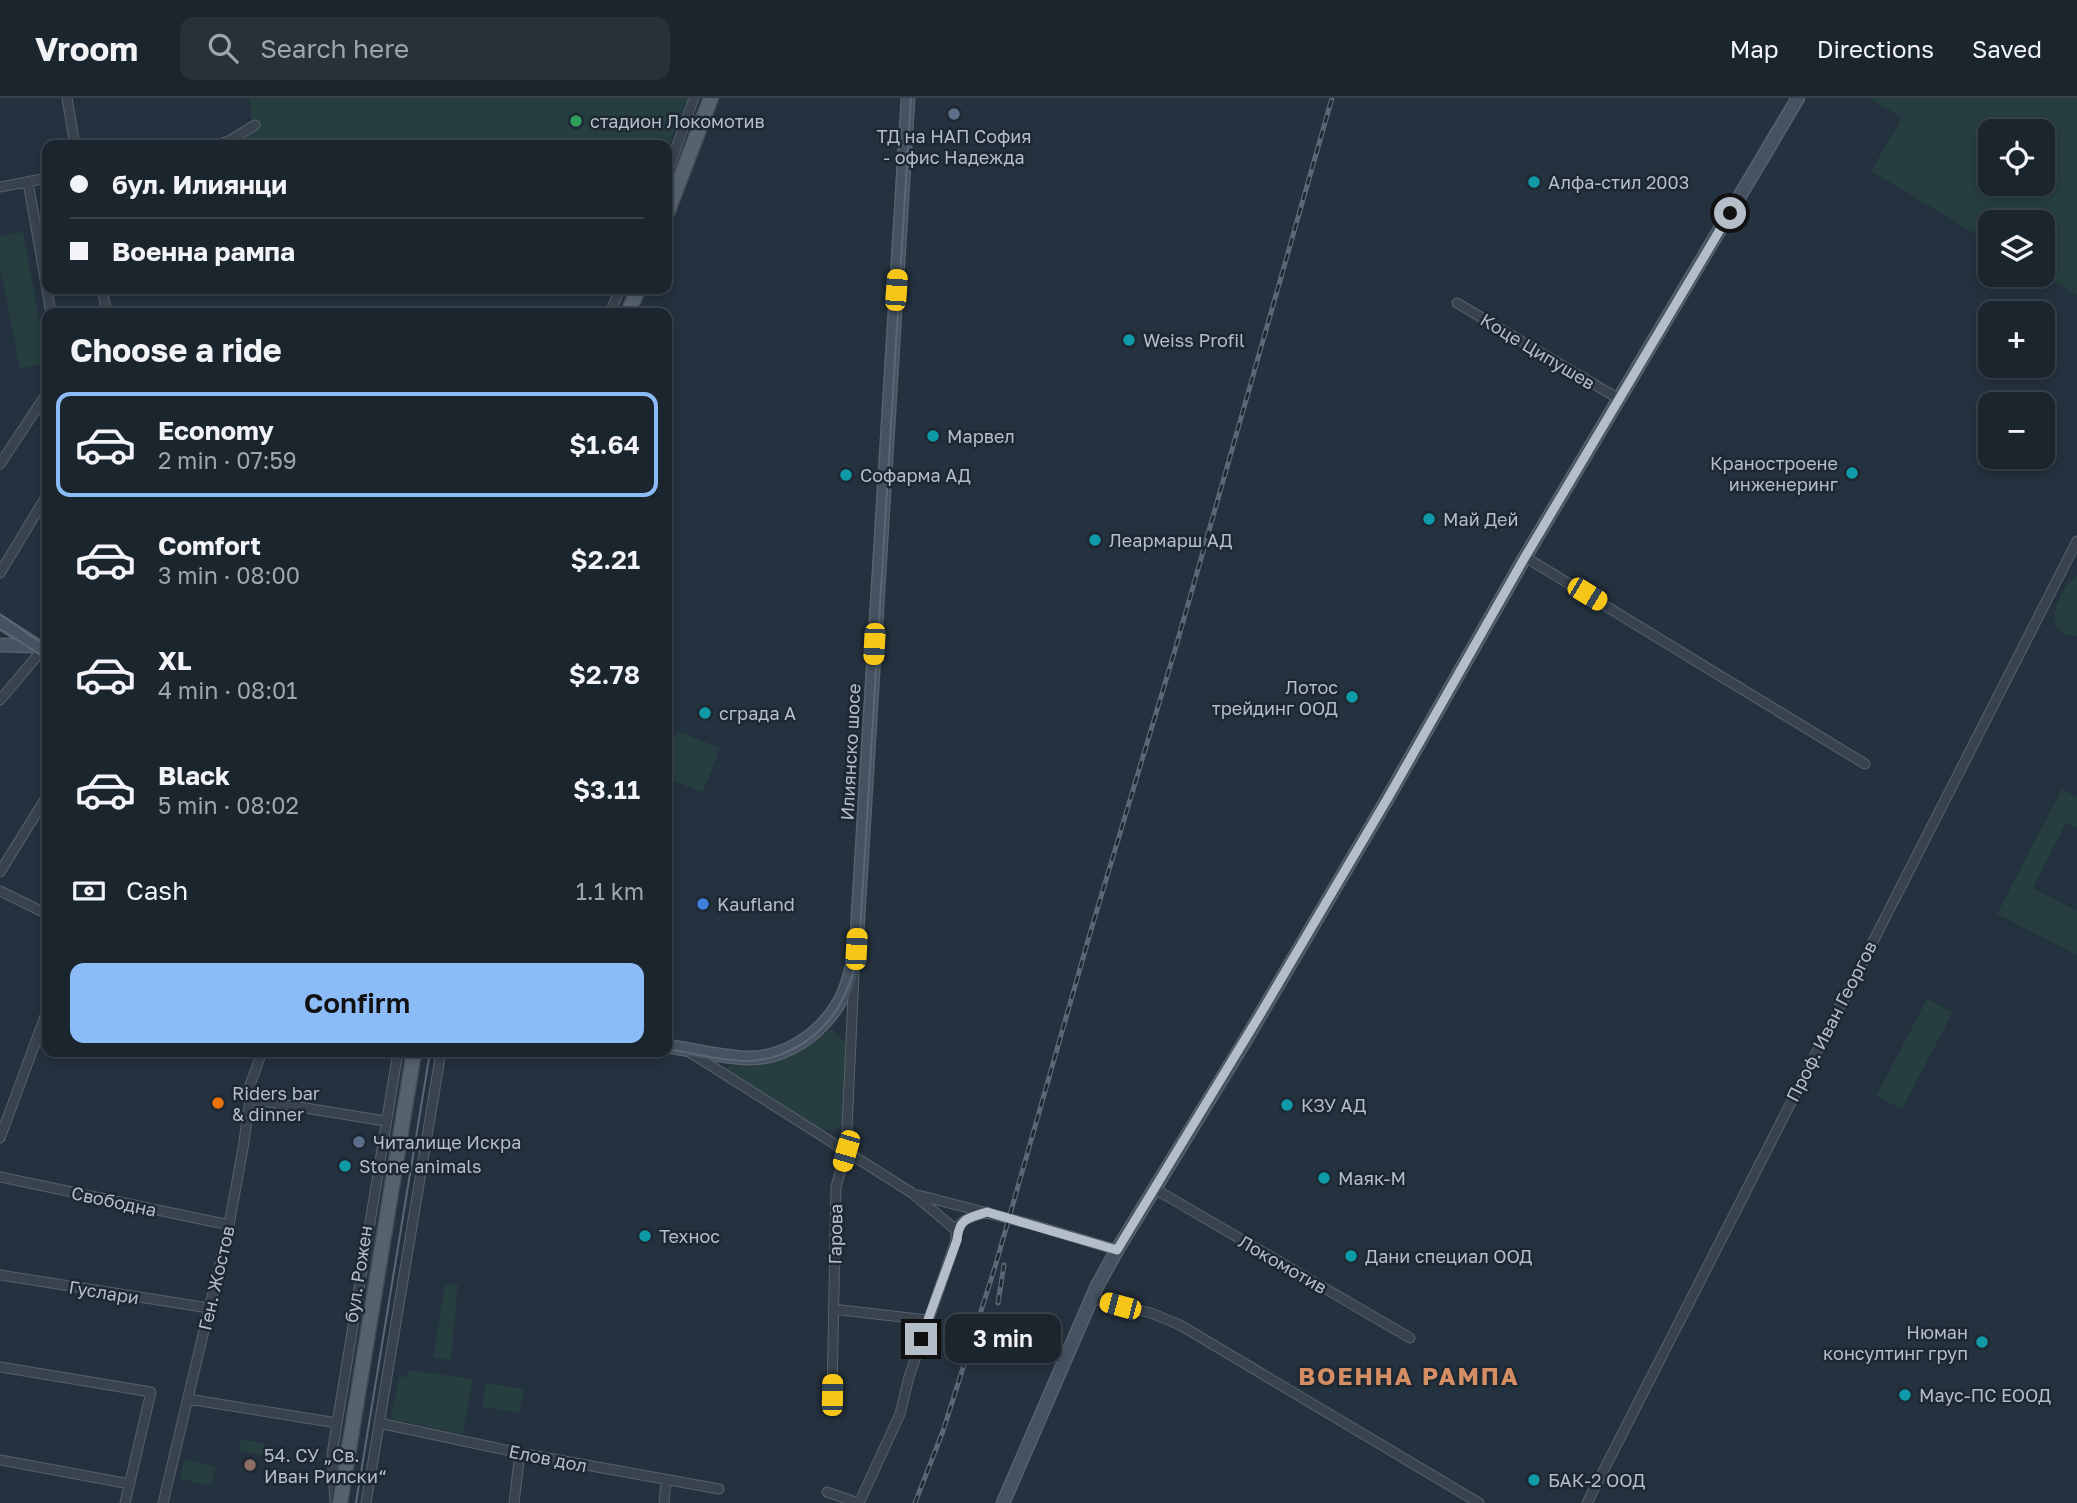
<!DOCTYPE html>
<meta charset="utf-8">
<style>
body{margin:0;font-family:"Golos Text",sans-serif;background:#28313a;color:#f1f3f6;height:100vh;display:flex;flex-direction:column;font-size:26px;white-space:nowrap}
*{box-sizing:border-box;margin:0}
p{font-size:23px;color:#a0a5aa}
.icon{flex:none;width:38px;height:38px;fill:none;stroke:currentColor;stroke-width:2;stroke-linecap:round;stroke-linejoin:round}
.map{position:relative;flex:1;overflow:hidden}
.side{position:absolute;left:42px;top:210px;width:630px;height:749px;display:flex;flex-direction:column;background:#1b252e;border-radius:14px;box-shadow:0 4px 10px #0003,0 0 0 2px #39424a}
.side>*{flex:none}
.top-card{position:absolute;left:42px;top:42px;width:630px;height:154px;border-radius:14px;box-shadow:0 4px 10px #0003,0 0 0 2px #39424a;display:grid;align-content:center;height:154px;padding:0 28px;background:#1b252e}
.buttons{position:absolute;left:1978px;top:21px;display:grid;gap:14px}
.buttons a{display:grid;place-items:center;width:77px;height:77px;border-radius:14px;background:#1b252e;box-shadow:0 4px 10px #0003,0 0 0 2px #39424a;font-size:35px}
.end{position:absolute;width:32px;height:32px;margin:-16px;border:9px solid #b4bec9;background:#111;box-shadow:0 0 0 4px #111}
.from{border-radius:50%}
.bubble{position:absolute;height:49px;border-radius:14px;background:#1b252e;box-shadow:0 4px 10px #0003,0 0 0 2px #39424a;font-size:23px;font-weight:600;line-height:49px;text-align:center}
.car{position:absolute;width:21px;height:42px;margin:-21px -10px;border-radius:9px;box-shadow:0 0 5px 2px #0007;background:linear-gradient(#f5c518 24%,#345 0 40%,#f5c518 0 76%,#345 0 86%,#f5c518 0)}
.top-card b{display:flex;align-items:center;gap:24px;height:66px;font-size:26px}
.top-card b+b{border-top:2px solid #39424a}
.top-card i{width:18px;height:18px;background:#f1f3f6}
ul{padding:0;list-style:none}
li{display:flex;align-items:center;gap:21px;height:105px;margin:0 14px 10px;padding:0 14px;border:4px solid transparent;border-radius:14px}
li div{flex:1}
li b{display:block;font-size:26px}
li em{font-style:normal;font-weight:600}
li.selected{border-color:#8bbcf8}
li>.icon{width:63px;height:63px;stroke-width:1.5}
h2{padding:0 28px;font-size:32px;line-height:84px}
.pay{display:flex;align-items:center;gap:18px;height:77px;padding:0 28px;font-size:26px}
.pay p{margin-inline-start:auto}
.primary-button{display:flex;gap:14px;margin-top:auto;padding:14px 28px}
.primary-button a{flex:1;height:80px;border-radius:14px;background:#8bbcf8;color:#111;font-size:28px;font-weight:600;line-height:80px;text-align:center}
header{display:flex;align-items:center;gap:42px;box-sizing:border-box;height:98px;padding:0 35px;background:#1b252e;border-bottom:2px solid #39424a}
header strong{font-size:33px}
nav{display:flex;gap:38px;margin-inline-start:auto;font-size:24px}
.search{width:490px;height:63px;background:#28313a;display:flex;align-items:center;gap:18px;box-sizing:border-box;padding:0 24px;border-radius:14px;color:#a0a5aa;font-size:26px}
.map>svg:first-child{display:block}
</style>
<header>
<strong>Vroom</strong>
<div class="search"><svg class="icon" aria-label="search" viewBox="0 0 24 24"><circle cx="10" cy="10" r="6"/><path d="M15 15l6 6"/></svg>Search here</div>
<nav><a>Map</a><a>Directions</a><a>Saved</a></nav>
</header>
<div class="map">
<svg width="2077" height="1405" viewBox="0 0 2077 1405">
<rect width="100%" height="100%" fill="#24313e"/>
<!-- green -->
<path fill="#263e3f" fill-rule="evenodd" d="M250,0H687L667,54V47H238L239,42L257,31L251,22Z
M1869,0H2077V197L2042,177V124H1990V145L1871,73L1902,20ZM1990,33H2042V86H1990Z
M23,134L47,265L20,271L0,169V138Z
M2077,478V538H2076C2051,535 2050,520 2060,500C2065,491 2067,483 2077,478Z
M677,633L720,650L703,694L667,680V658Z
M2062,691L2077,699V730L2066,725L2033,790L2077,813V857L1997,816Z
M1927,901L1953,914L1902,1011L1876,998Z
M831,931L846,945L843,1024C837,1033 833,1033 822,1032L727,972L728,967C773,971 797,959 831,931Z
M445,1186L458,1187L451,1262L433,1260Z
M409,1272L473,1281L463,1336L391,1321L399,1278L407,1279Z
M486,1285L524,1291L520,1315L482,1309Z
M241,1341L266,1346L264,1358L239,1353Z
M184,1361L216,1369L212,1388L180,1381Z"/>
<g fill="none" stroke-linecap="round" stroke-linejoin="round">
<!-- street casing -->
<g stroke="#56616c" stroke-width="11">
<path id="street" d="M67,0L75,47
M215,47L229,43L255,27
M667,75L694,0
M28,84L51,215
M0,89L47,80
M102,191L107,215
M1457,205L1619,301
M610,215L620,191
M0,366L47,295
M1525,459L1865,666
M0,475L47,397
M0,602L43,551
M0,774L47,698
M0,793L47,816
M691,955L912,1095L956,1132V1142L909,1279L900,1316L859,1405
M250,1001L385,1023
M0,1040L47,913
M0,1079L229,1127
M1155,1091L1410,1240
M918,1097L1034,1127L1117,1152
M956,1132C962,1120 975,1118 987,1114
M0,1177L209,1210
M1092,1201L1151,1215L1180,1227L1479,1405
M833,1211L927,1222
M0,1269L151,1294L125,1405
M832,1297L836,1089L846,1053L854,876
M188,1301L337,1325
M379,1325L520,1355L719,1391
M0,1362L130,1386
M827,1394L858,1405
M163,1405L229,1127L243,1050L250,1001L249,990L262,954
M335,1405L332,1356L398,954
M366,1405L441,954
M514,1405L520,1355
M664,1405L666,1382
M1587,1405L2077,443"/>
</g>
<!-- secondary casing -->
<g stroke="#56616c" stroke-width="15">
<path id="secondary" d="M0,524L47,554
M0,547L35,548
M667,948C693,952 721,959 747,960C786,961 822,935 840,903C849,887 852,868 856,851L908,0
M1003,1405L1097,1188L1117,1152L1245,943L1389,698L1525,459L1798,0"/>
</g>
<!-- primary casing -->
<g stroke="#414c57" stroke-width="17">
<path id="primary" d="M667,115L711,0
M628,215L638,191
M340,1405L414,954"/>
</g>
<!-- street -->
<use href="#street" stroke="#38434e" stroke-width="9"/>
<!-- secondary -->
<use href="#secondary" stroke="#465261" stroke-width="12"/>
<!-- primary -->
<use href="#primary" stroke="#56626e" stroke-width="14"/>
<!-- tram -->
<path stroke="#5a6775" stroke-width="2" d="M0,516L47,549
M0,531L47,561
M667,951C693,955 721,963 747,963C761,963 776,959 789,953C832,933 850,896 859,851L911,0
M356,1405L430,954"/>
<!-- rail casing -->
<g stroke="#5a6775" stroke-width="5">
<path id="rail" d="M998,1205L1004,1167
M915,1405L943,1333L995,1169L1091,832L1175,552L1332,0"/>
</g>
<!-- rail -->
<use href="#rail" stroke="#1d2833" stroke-width="2.5" stroke-dasharray="8" stroke-linecap="butt"/>
</g>
<g fill="none" stroke-linecap="round" stroke-linejoin="round">
<!-- route -->
<path stroke="#b4bec9" stroke-width="9" d="M921,1241L957,1142C959,1121 967,1120 987,1114L1117,1152L1258,920L1389,698L1525,459L1730,115"/>
</g>
<!-- markers -->
<g fill="#5c6f8a" stroke="#1d2833" stroke-width="2.5">
<circle cx="954" cy="16" r="7"/>
<circle cx="359" cy="1044" r="7"/>
</g>
<circle fill="#2e9e5b" stroke="#1d2833" stroke-width="2.5" cx="576" cy="23" r="7"/>
<g fill="#0f9aa8" stroke="#1d2833" stroke-width="2.5">
<circle cx="1534" cy="84" r="7"/>
<circle cx="1129" cy="242" r="7"/>
<circle cx="933" cy="338" r="7"/>
<circle cx="1852" cy="375" r="7"/>
<circle cx="846" cy="377" r="7"/>
<circle cx="1429" cy="421" r="7"/>
<circle cx="1095" cy="442" r="7"/>
<circle cx="1352" cy="599" r="7"/>
<circle cx="705" cy="615" r="7"/>
<circle cx="1287" cy="1007" r="7"/>
<circle cx="345" cy="1068" r="7"/>
<circle cx="1324" cy="1080" r="7"/>
<circle cx="645" cy="1138" r="7"/>
<circle cx="1351" cy="1158" r="7"/>
<circle cx="1982" cy="1244" r="7"/>
<circle cx="1905" cy="1297" r="7"/>
<circle cx="1534" cy="1382" r="7"/>
</g>
<circle fill="#3f7fe0" stroke="#1d2833" stroke-width="2.5" cx="703" cy="806" r="7"/>
<circle fill="#e8710a" stroke="#1d2833" stroke-width="2.5" cx="218" cy="1005" r="7"/>
<circle fill="#8d6e63" stroke="#1d2833" stroke-width="2.5" cx="250" cy="1367" r="7"/>
<g text-anchor="middle" dominant-baseline="central" stroke-width="5" stroke-linejoin="round" paint-order="stroke">
<!-- poi labels -->
<g font-size="18" fill="#b4bec9" stroke="#1d2833" text-anchor="start">
<text x="590" y="23">стадион Локомотив</text>
<text x="954" y="38" text-anchor="middle">ТД на НАП София<tspan x="954" dy="21">- офис Надежда</tspan></text>
<text x="1548" y="84">Алфа-стил 2003</text>
<text x="1143" y="242">Weiss Profil</text>
<text x="947" y="338">Марвел</text>
<text x="1838" y="365" text-anchor="end">Краностроене<tspan x="1838" dy="21">инженеринг</tspan></text>
<text x="860" y="377">Софарма АД</text>
<text x="1443" y="421">Май Дей</text>
<text x="1109" y="442">Леармарш АД</text>
<text x="1338" y="589" text-anchor="end">Лотос<tspan x="1338" dy="21">трейдинг ООД</tspan></text>
<text x="719" y="615">сграда А</text>
<text x="717" y="806">Kaufland</text>
<text x="232" y="995">Riders bar<tspan x="232" dy="21">&amp; dinner</tspan></text>
<text x="1301" y="1007">КЗУ АД</text>
<text x="373" y="1044">Читалище Искра</text>
<text x="359" y="1068">Stone animals</text>
<text x="1338" y="1080">Маяк-М</text>
<text x="659" y="1138">Технос</text>
<text x="1365" y="1158">Дани специал ООД</text>
<text x="1968" y="1234" text-anchor="end">Нюман<tspan x="1968" dy="21">консултинг груп</tspan></text>
<text x="1919" y="1297">Маус-ПС ЕООД</text>
<text x="264" y="1357">54. СУ „Св.<tspan x="264" dy="21">Иван Рилски“</tspan></text>
<text x="1548" y="1382">БАК-2 ООД</text>
</g>
<!-- street labels -->
<g font-size="18" fill="#b4bec9" stroke="#1d2833">
<text transform="translate(1538 253) rotate(31)">Коце Ципушев</text>
<text transform="translate(850 654) rotate(-87)">Илиянско шосе</text>
<text transform="translate(1831 923) rotate(-63)">Проф. Иван Георгов</text>
<text transform="translate(114 1103) rotate(12)">Свободна</text>
<text transform="translate(835 1136) rotate(-89)">Гарова</text>
<text transform="translate(1283 1166) rotate(30)">Локомотив</text>
<text transform="translate(358 1176) rotate(-81)">бул. Рожен</text>
<text transform="translate(216 1180) rotate(-77)">Ген. Жостов</text>
<text transform="translate(104 1194) rotate(9)">Гуслари</text>
<text transform="translate(548 1360) rotate(11)">Елов дол</text>
</g>
<!-- district labels -->
<g font-size="24" font-weight="bold" letter-spacing="2" fill="#d58d64" stroke="#1d2833">
<text x="1409" y="1277">ВОЕННА РАМПА</text>
</g>
</g>
</svg>
<div class="buttons">
<a><svg class="icon" aria-label="locate" viewBox="0 0 24 24"><circle cx="12" cy="12" r="6"/><path d="M12 2v4M12 18v4M2 12h4M18 12h4"/></svg></a>
<a><svg class="icon" aria-label="layers" viewBox="0 0 24 24"><path d="M12 4l9 5-9 5-9-5zM3 14l9 5 9-5"/></svg></a>
<a>+</a>
<a>−</a>
</div>
<i class="end from" style="left:1730px;top:115px"></i>
<i class="end" style="left:921px;top:1241px"></i>
<div class="bubble" style="left:945px;top:1216px;width:116px">3 min</div>
<i class="car" style="left:896px;top:192px;rotate:4deg"></i>
<i class="car" style="left:1587px;top:496px;rotate:121deg"></i>
<i class="car" style="left:874px;top:546px;rotate:183deg"></i>
<i class="car" style="left:856px;top:851px;rotate:3deg"></i>
<i class="car" style="left:846px;top:1053px;rotate:196deg"></i>
<i class="car" style="left:1120px;top:1208px;rotate:285deg"></i>
<i class="car" style="left:832px;top:1297px;rotate:1deg"></i>
<div class="top-card">
<b><i class="from"></i>бул. Илиянци</b>
<b><i></i>Военна рампа</b>
</div>
<section class="side">
<h2>Choose a ride</h2>
<ul>
<li class="selected"><svg class="icon" aria-label="car" viewBox="0 0 24 24"><path d="M5 17H2v-5l4-1 3-4h7l3 4 3 1v5h-3M9 17h6M6 11h13"/><circle cx="7" cy="17" r="2"/><circle cx="17" cy="17" r="2"/></svg><div><b>Economy</b><p>2 min · 07:59</p></div><em>$1.64</em></li>
<li><svg class="icon" aria-label="car" viewBox="0 0 24 24"><path d="M5 17H2v-5l4-1 3-4h7l3 4 3 1v5h-3M9 17h6M6 11h13"/><circle cx="7" cy="17" r="2"/><circle cx="17" cy="17" r="2"/></svg><div><b>Comfort</b><p>3 min · 08:00</p></div><em>$2.21</em></li>
<li><svg class="icon" aria-label="car" viewBox="0 0 24 24"><path d="M5 17H2v-5l4-1 3-4h7l3 4 3 1v5h-3M9 17h6M6 11h13"/><circle cx="7" cy="17" r="2"/><circle cx="17" cy="17" r="2"/></svg><div><b>XL</b><p>4 min · 08:01</p></div><em>$2.78</em></li>
<li><svg class="icon" aria-label="car" viewBox="0 0 24 24"><path d="M5 17H2v-5l4-1 3-4h7l3 4 3 1v5h-3M9 17h6M6 11h13"/><circle cx="7" cy="17" r="2"/><circle cx="17" cy="17" r="2"/></svg><div><b>Black</b><p>5 min · 08:02</p></div><em>$3.11</em></li>
</ul>
<div class="pay"><svg class="icon" aria-label="cash" viewBox="0 0 24 24"><path d="M3 7h18v10H3z"/><circle cx="12" cy="12" r="2"/></svg>Cash<p>1.1 km</p></div>
<div class="primary-button"><a>Confirm</a></div>
</section>
</div>
